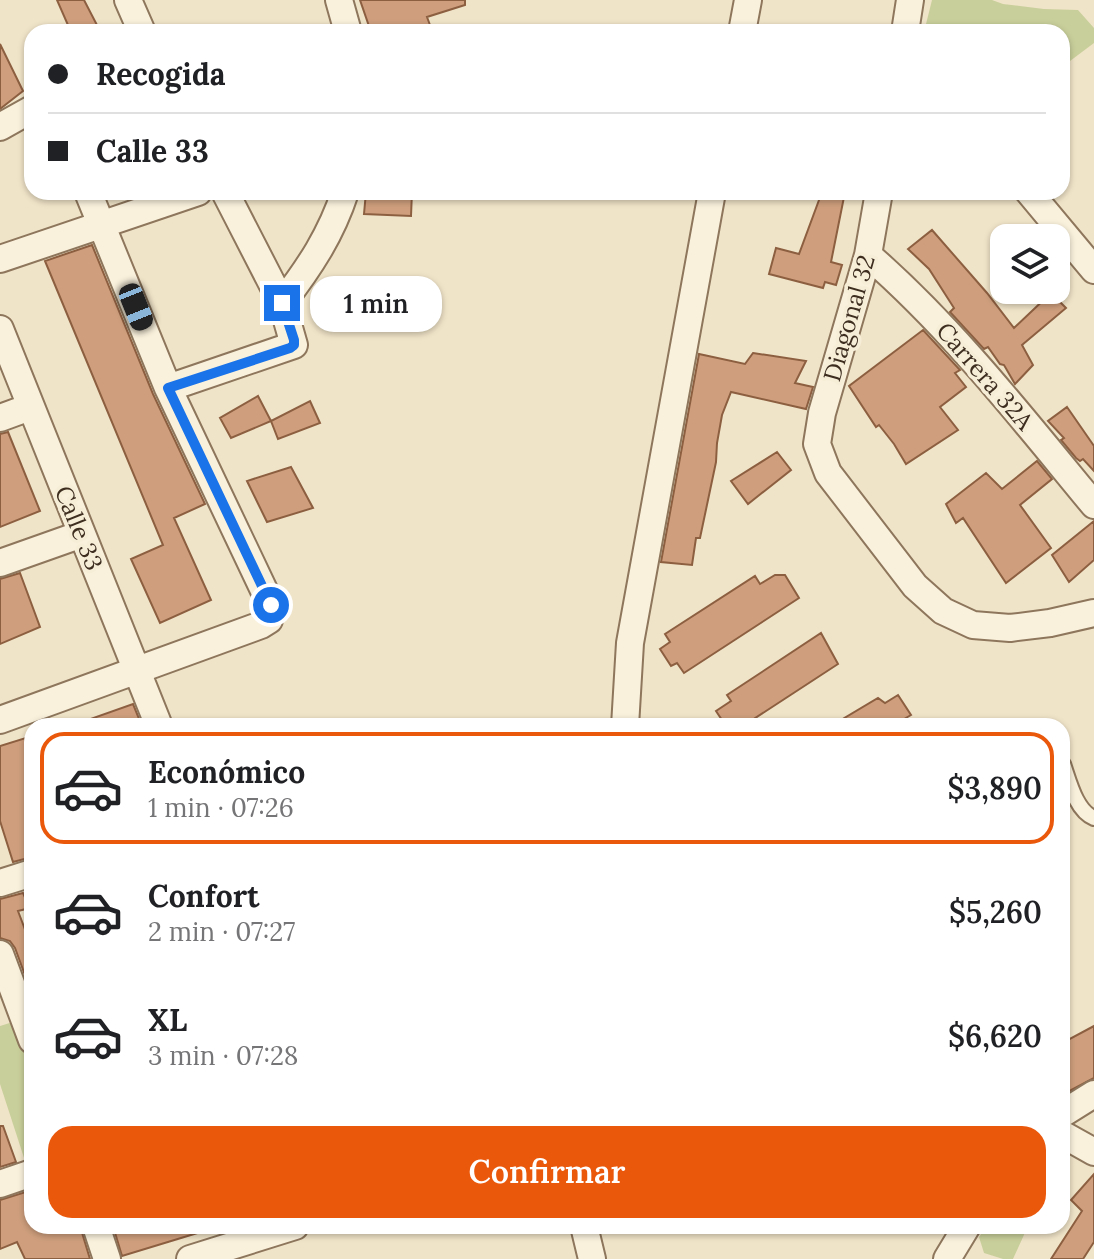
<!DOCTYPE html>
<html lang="es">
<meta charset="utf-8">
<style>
body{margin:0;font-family:Lora,serif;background:#f2f2f2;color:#202124;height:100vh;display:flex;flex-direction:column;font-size:30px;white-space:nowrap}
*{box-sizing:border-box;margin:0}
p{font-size:26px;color:#757577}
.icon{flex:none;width:44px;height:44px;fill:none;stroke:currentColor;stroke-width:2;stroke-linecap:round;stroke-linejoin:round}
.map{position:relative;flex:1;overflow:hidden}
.panel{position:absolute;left:24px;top:718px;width:1046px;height:516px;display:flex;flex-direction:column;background:#fff;border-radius:24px;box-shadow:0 2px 6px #0004}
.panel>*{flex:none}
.banner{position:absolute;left:24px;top:24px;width:1046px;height:176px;border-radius:24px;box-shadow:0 2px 6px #0004;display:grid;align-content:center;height:176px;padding:0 24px;background:#fff}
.controls{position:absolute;left:990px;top:224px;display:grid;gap:16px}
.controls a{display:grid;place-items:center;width:80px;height:80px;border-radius:16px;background:#fff;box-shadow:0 2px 6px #0004;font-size:40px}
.end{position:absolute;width:36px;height:36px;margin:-18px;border:10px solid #1a73e8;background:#fff;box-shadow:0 0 0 4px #fff}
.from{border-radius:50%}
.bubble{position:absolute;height:56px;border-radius:24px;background:#fff;box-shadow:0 2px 6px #0004;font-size:26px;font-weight:600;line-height:56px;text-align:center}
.car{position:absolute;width:24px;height:48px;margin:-24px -12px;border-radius:10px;box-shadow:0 0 6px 2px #0007;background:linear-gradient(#222 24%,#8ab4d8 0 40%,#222 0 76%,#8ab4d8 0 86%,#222 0)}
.banner b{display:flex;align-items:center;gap:28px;height:76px;font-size:30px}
.banner b+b{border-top:2px solid #e0e0e0}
.banner i{width:20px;height:20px;background:#202124}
ul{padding:14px 0 0;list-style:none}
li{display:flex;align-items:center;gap:24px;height:112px;margin:0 16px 12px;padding:0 8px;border:4px solid transparent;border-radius:24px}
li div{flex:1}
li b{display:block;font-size:30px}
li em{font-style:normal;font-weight:600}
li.current{border-color:#ea580c}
li>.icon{width:72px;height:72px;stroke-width:1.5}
.button{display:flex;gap:16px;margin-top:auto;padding:16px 24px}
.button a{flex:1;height:92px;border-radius:24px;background:#ea580c;color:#fff;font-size:32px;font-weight:600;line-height:92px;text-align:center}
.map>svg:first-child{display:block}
</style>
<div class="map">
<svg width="1094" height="1259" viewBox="0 0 1094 1259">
<rect width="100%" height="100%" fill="#f0e4c8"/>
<!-- green -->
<path fill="#c9cf9b" d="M932,0H992L1003,4L1044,9L1078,10L1094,28V43L1062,67V32H924Z
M16,1021L32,1066V1162L26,1164L0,1084V1026Z
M987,1226H1028L1013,1259H1003L984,1253L979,1237Z"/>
<!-- building -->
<path fill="#cf9f7d" stroke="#8d5f41" stroke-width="2" d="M57,0H84L98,27L87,32H71Z
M360,0H465V5L427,17L430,25L408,32H371Z
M0,44L23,91L0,109Z
M366,192H412L411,216L364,214Z
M822,192H845L831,262L842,265L836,285L825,282L823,288L769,274L776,248L799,254Z
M932,230L987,293L1014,328L1051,293L1066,308L1022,345L1033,365L1015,384L1004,365L1000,364L988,347L984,349L950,312L954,308L929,269L908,249Z
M92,245L153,394L205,504L174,518L211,600L160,623L131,559L163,545L45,261Z
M923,330L960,370L955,373L966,387L940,407L958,430L906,464L894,444L879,425L876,427L849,386Z
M753,353L806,361L795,383L813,387L806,409L731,392L722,415L717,443L716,462L700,538H696L692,565L661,562L699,354L745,364Z
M258,396L271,421L231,438L220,418Z
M310,401L320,423L278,439L271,421Z
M1067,407L1094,446V471L1083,459L1080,461L1076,458L1061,440L1064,438L1048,421Z
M8,432L40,511L0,527V434Z
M777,452L791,470L748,504L731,481Z
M1037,461L1052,479L1020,505L1051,548L1006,583L963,518L956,523L946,504L986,473L1002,489Z
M291,467L313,508L267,522L247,481Z
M1094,521V560L1069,582L1052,555Z
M20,573L40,627L0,644V579Z
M775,575H785L799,598L684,673L677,663L671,666L660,649L670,642L665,634L755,576L760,584Z
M821,633L838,664L743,726H726L716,711L731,701L727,695Z
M898,695L911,715L892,726H831L878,698L885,703Z
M133,704L142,726H80L79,723Z
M32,736V857L13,862L0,821V746Z
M23,893L30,908L18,911L32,948V985L29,986L15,948L10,941L0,938V899Z
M1094,1026V1078L1062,1095V1043Z
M0,1126H3L16,1162L0,1167Z
M1094,1174V1242L1083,1259H1051L1082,1211L1071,1200Z
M32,1190V1226H80L90,1259H25L17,1242L0,1249V1200Z
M113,1226H203L204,1231L122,1256Z"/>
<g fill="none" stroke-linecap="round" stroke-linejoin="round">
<!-- service casing -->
<g stroke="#8d765c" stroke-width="18">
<path id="service" d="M1063,764C1069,781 1076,811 1094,818"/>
</g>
<!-- minor casing -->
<g stroke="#8d765c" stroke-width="30">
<path id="minor" d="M128,0L142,32
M339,0L348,32
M742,32L748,0
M905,32L910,0
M0,127L32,109
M879,192L868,255L822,413L817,444L828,473L915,586L943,611L973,625L1010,628L1050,623L1094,613
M1029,192L1094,270
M868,255C953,329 1022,418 1094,505
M0,259L198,192
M282,303C309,268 331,235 345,192
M0,329L159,726
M168,388L294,345L282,303L225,192
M0,418L30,407
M0,563L82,534
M0,720L261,625L269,620L271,605L168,388L88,192
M625,726L630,643L712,192
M0,883L32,873
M0,954L32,1040
M1062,1114L1094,1094
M1062,1134L1094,1152
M0,1184L32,1173
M96,1226L107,1259
M584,1226L592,1259
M190,1259L295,1226
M947,1259L967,1226"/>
</g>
<!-- service -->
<use href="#service" stroke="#faf1dc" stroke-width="14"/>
<!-- minor -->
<use href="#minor" stroke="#faf1dc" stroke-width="26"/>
</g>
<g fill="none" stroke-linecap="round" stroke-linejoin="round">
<!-- route -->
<path stroke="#1a73e8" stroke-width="10" d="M271,605L168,388L290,348L294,345V340L282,303"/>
</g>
<g text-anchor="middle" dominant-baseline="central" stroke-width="7" stroke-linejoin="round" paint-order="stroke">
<!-- street labels -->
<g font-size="24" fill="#3d2e20" stroke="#f7eed8">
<text transform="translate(849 318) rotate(-74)">Diagonal 32</text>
<text transform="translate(985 376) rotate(49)">Carrera 32A</text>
<text transform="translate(79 528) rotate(68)">Calle 33</text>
</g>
</g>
</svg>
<div class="controls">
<a><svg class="icon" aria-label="layers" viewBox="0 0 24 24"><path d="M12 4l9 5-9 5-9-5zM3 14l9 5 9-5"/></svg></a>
</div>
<i class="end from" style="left:271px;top:605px"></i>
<i class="end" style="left:282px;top:303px"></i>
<div class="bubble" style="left:310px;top:276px;width:132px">1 min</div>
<i class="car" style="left:136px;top:307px;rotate:158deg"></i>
<div class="banner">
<b><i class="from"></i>Recogida</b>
<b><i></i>Calle 33</b>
</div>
<section class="panel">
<ul>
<li class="current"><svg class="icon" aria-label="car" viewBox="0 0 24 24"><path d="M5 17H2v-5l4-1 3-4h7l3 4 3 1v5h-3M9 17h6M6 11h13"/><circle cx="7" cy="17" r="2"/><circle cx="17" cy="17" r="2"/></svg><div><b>Económico</b><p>1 min · 07:26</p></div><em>$3,890</em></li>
<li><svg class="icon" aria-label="car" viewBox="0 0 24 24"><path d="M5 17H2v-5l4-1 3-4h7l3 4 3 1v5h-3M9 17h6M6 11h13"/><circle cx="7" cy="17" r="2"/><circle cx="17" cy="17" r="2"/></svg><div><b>Confort</b><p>2 min · 07:27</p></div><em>$5,260</em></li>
<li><svg class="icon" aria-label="car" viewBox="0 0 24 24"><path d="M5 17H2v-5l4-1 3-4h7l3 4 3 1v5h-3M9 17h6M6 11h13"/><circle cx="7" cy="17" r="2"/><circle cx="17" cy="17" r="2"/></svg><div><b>XL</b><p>3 min · 07:28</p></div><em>$6,620</em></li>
</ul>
<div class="button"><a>Confirmar</a></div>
</section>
</div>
